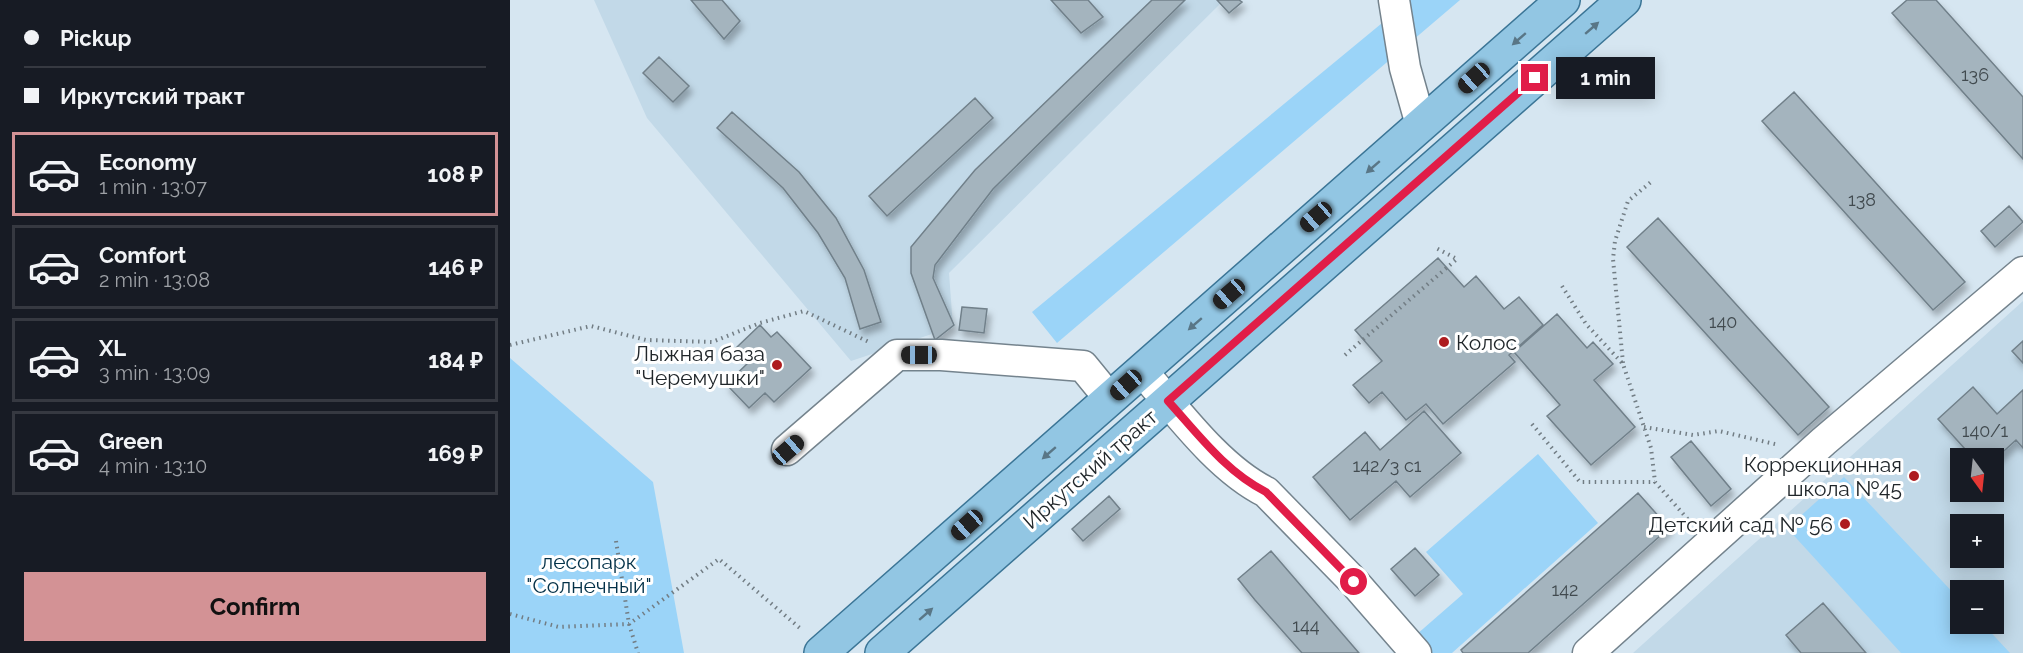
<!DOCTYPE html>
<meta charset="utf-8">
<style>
body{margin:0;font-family:Raleway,sans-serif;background:#242831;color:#f1f3f6;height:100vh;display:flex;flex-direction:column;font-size:22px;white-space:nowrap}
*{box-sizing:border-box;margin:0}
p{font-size:20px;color:#9ea1a6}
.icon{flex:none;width:33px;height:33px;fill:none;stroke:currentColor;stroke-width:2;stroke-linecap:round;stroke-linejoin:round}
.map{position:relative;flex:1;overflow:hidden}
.side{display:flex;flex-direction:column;background:#171b24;width:510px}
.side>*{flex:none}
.hud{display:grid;align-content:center;height:132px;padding:0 24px;background:#171b24}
.needle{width:39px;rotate:165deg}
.controls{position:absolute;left:1440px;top:448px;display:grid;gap:12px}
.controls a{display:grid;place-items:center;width:54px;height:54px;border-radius:0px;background:#171b24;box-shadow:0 3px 15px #0003;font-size:30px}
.end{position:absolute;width:27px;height:27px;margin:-14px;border:8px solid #e11d48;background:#fff;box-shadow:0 0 0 3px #fff}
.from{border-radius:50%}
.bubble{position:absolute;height:42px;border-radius:0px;background:#171b24;box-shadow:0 3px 15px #0003;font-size:20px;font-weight:700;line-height:42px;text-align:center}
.car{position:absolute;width:18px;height:36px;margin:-18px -9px;border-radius:8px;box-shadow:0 0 4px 2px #0007;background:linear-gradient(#222 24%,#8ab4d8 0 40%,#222 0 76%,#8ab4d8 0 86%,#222 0)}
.hud b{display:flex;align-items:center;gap:21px;height:57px;font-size:22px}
.hud b+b{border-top:2px solid #363941}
.hud i{width:15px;height:15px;background:#f1f3f6}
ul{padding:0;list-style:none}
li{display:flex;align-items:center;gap:18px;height:84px;margin:0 12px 9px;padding:0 12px;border:3px solid #363941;border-radius:0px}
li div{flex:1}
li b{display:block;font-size:22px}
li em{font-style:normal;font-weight:700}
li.selected{border-color:#d39295}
li>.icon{width:54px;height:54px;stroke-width:1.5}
.primary-button{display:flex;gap:12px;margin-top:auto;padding:12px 24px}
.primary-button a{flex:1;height:69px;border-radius:0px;background:#d39295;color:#111;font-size:24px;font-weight:700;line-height:69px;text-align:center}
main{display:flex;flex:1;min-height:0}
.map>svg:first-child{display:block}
</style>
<main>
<section class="side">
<div class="hud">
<b><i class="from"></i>Pickup</b>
<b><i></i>Иркутский тракт</b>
</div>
<ul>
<li class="selected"><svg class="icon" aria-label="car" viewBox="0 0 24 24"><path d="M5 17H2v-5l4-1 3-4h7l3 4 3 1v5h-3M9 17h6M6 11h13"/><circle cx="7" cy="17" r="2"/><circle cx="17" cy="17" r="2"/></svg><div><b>Economy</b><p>1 min · 13:07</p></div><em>108 ₽</em></li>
<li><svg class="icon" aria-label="car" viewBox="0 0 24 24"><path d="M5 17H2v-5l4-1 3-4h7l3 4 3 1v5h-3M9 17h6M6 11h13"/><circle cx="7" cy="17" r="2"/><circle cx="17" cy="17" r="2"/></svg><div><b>Comfort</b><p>2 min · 13:08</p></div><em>146 ₽</em></li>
<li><svg class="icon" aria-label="car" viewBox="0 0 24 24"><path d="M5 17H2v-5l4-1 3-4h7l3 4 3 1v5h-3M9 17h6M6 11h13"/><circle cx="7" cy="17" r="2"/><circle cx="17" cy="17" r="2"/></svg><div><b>XL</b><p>3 min · 13:09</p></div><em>184 ₽</em></li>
<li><svg class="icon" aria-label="car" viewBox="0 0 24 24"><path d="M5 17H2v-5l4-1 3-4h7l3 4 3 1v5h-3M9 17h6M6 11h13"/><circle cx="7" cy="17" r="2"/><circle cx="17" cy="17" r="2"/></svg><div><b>Green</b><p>4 min · 13:10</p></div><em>169 ₽</em></li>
</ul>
<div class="primary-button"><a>Confirm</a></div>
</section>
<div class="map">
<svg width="1513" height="653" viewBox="0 0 1513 653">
<defs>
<filter id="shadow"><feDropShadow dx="3.5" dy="6" stdDeviation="3" flood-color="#0004"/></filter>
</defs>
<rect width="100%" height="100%" fill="#d6e6f1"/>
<!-- built -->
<path fill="#c2d9e8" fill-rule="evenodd" d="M84,0H714L439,273L443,327L341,361L137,118Z
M1513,301V653H1123L1340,457ZM1450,459H1484V492H1450ZM1450,525H1484V558H1450ZM1450,591H1484V624H1450Z"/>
<!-- green -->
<path fill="#9bd4f8" d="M900,0H950L547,343L522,312Z
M0,358L143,482L174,653H0Z
M1028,454L1088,523L942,653H921L906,635L953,594L916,552Z
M1334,477L1450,600V624H1473L1500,653H1391L1277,528Z"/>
<!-- building -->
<path fill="#a4b4be" stroke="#71808a" stroke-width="1.5" filter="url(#shadow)" d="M181,0H212L230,21L214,39Z
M541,0H578L593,17L571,33Z
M642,0H675L483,189L425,265L423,278L444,325L425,340L401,273V247L465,170Z
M707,0H729L732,2L719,13Z
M1397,0H1426L1513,97V159L1382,13Z
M149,57L179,86L163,102L133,73Z
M1284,92L1455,282L1423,310L1252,121Z
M465,98L483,118L377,216L359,196Z
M222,112L289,172L326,218L354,270L371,322L350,329L335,278L308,233L273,188L207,128Z
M1499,206L1513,222L1485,247L1471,231Z
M1148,218L1319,407L1288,435L1117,247Z
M928,258L954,287L966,276L994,309L1009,297L1033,325L999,355L1005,362L933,424L916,404L896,420L872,392L859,403L843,385L872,361L845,330Z
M452,307L477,309L474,333L449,330Z
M1047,314L1077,348L1083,342L1103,364L1084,380L1125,427L1081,465L1037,416L1050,405L1004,352Z
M250,325L261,337L267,332L301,368L264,402L255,393L239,408L216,384L239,362L226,348Z
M1513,341V363L1502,351Z
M1463,387L1487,414L1513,390V448L1506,440L1484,460L1464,459L1428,419Z
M914,411L951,453L900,497L886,481L840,520L803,477L855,432L870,450Z
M1181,441L1221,489L1201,506L1161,457Z
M1128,493L1159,528L1018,653H953L951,650Z
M599,496L610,509L573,541L562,529Z
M905,548L929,575L905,596L881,569Z
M761,551L849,653H792L745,600L728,579Z
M1313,603L1356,653H1291L1276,635Z"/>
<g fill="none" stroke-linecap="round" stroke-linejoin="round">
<!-- minor casing -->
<g stroke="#74838d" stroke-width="33">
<path id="minor" d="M884,0L895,68L911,125
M632,371C667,411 708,468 756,492L844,582L906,653
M277,450L387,355H431L573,366L600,399
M1078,653L1314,441L1513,272"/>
</g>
<!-- major casing -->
<g stroke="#3b7596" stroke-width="36">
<path id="major" d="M311,653L1053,0
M372,653L1114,0"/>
</g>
<!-- path -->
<path stroke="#727d84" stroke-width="4" stroke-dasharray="1.5 4.5" stroke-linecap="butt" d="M1052,286L1076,324L1113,364L1141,448L1145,482L1182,524
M0,345L81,326L136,340L202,342L250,323L294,311L361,343
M835,355L947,259L924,247
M1113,363L1103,259L1105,241L1118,201L1141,182
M1022,424L1070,482H1145
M1134,427L1183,435L1209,431L1269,445
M106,541L119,624L128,653
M0,614L49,627L119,624L209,559L291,629"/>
<!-- minor -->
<use href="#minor" stroke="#fff" stroke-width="30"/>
<!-- major -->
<use href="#major" stroke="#92c6e3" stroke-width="33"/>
</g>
<!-- one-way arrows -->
<defs><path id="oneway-solid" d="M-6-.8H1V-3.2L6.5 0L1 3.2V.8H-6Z" transform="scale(1.5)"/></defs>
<g fill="#597686">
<use href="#oneway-solid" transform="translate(1082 28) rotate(-41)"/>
<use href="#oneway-solid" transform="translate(1009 39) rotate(139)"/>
<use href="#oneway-solid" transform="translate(863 167) rotate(139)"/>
<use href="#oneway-solid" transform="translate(685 324) rotate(139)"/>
<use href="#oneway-solid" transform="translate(539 453) rotate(139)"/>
<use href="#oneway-solid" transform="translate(416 614) rotate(-41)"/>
</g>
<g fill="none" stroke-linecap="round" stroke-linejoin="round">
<!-- route -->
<path stroke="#e11d48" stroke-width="8" d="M844,582L756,492C715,471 688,434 658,401L1025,78"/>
</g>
<!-- markers -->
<g fill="#ae1c1f" stroke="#fff" stroke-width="2">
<circle cx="934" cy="342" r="6"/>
<circle cx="267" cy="365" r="6"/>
<circle cx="1404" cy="476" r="6"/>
<circle cx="1335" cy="524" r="6"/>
</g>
<g text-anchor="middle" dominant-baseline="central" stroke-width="6" stroke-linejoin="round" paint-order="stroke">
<!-- number labels -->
<g font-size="18" fill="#414a4f">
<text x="1465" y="74">136</text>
<text x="1352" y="199">138</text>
<text x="1213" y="321">140</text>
<text x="1475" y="430">140/1</text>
<text x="877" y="465">142/3 с1</text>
<text x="1055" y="589">142</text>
<text x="796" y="625">144</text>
</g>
<!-- poi labels -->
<g font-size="21" fill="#20262a" stroke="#fff" text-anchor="end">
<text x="946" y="342" text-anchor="start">Колос</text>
<text x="255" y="353">Лыжная база<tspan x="255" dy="24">"Черемушки"</tspan></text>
<text x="1392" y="464">Коррекционная<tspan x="1392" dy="24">школа №45</tspan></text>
<text x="1323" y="524">Детский сад № 56</text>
</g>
<!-- street labels -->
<g font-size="21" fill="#20262a" stroke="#fff">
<text transform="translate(580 469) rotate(-41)">Иркутский тракт</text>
</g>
<!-- park labels -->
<g font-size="21" fill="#033148" stroke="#fff">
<text x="79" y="561">лесопарк<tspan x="79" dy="24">"Солнечный"</tspan></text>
</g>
</g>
</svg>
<div class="controls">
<a><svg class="needle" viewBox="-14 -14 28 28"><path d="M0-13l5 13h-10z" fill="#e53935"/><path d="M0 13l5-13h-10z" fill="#9ea1a6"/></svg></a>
<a>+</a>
<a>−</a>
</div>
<i class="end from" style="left:844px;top:582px"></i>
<i class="end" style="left:1025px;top:78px"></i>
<div class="bubble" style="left:1046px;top:57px;width:99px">1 min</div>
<i class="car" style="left:964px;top:78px;rotate:228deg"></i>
<i class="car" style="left:806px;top:217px;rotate:229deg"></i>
<i class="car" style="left:719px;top:294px;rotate:229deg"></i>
<i class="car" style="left:409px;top:355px;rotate:270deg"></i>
<i class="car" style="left:616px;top:385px;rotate:228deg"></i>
<i class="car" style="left:278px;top:450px;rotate:49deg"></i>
<i class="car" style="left:457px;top:525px;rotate:228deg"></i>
</div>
</main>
